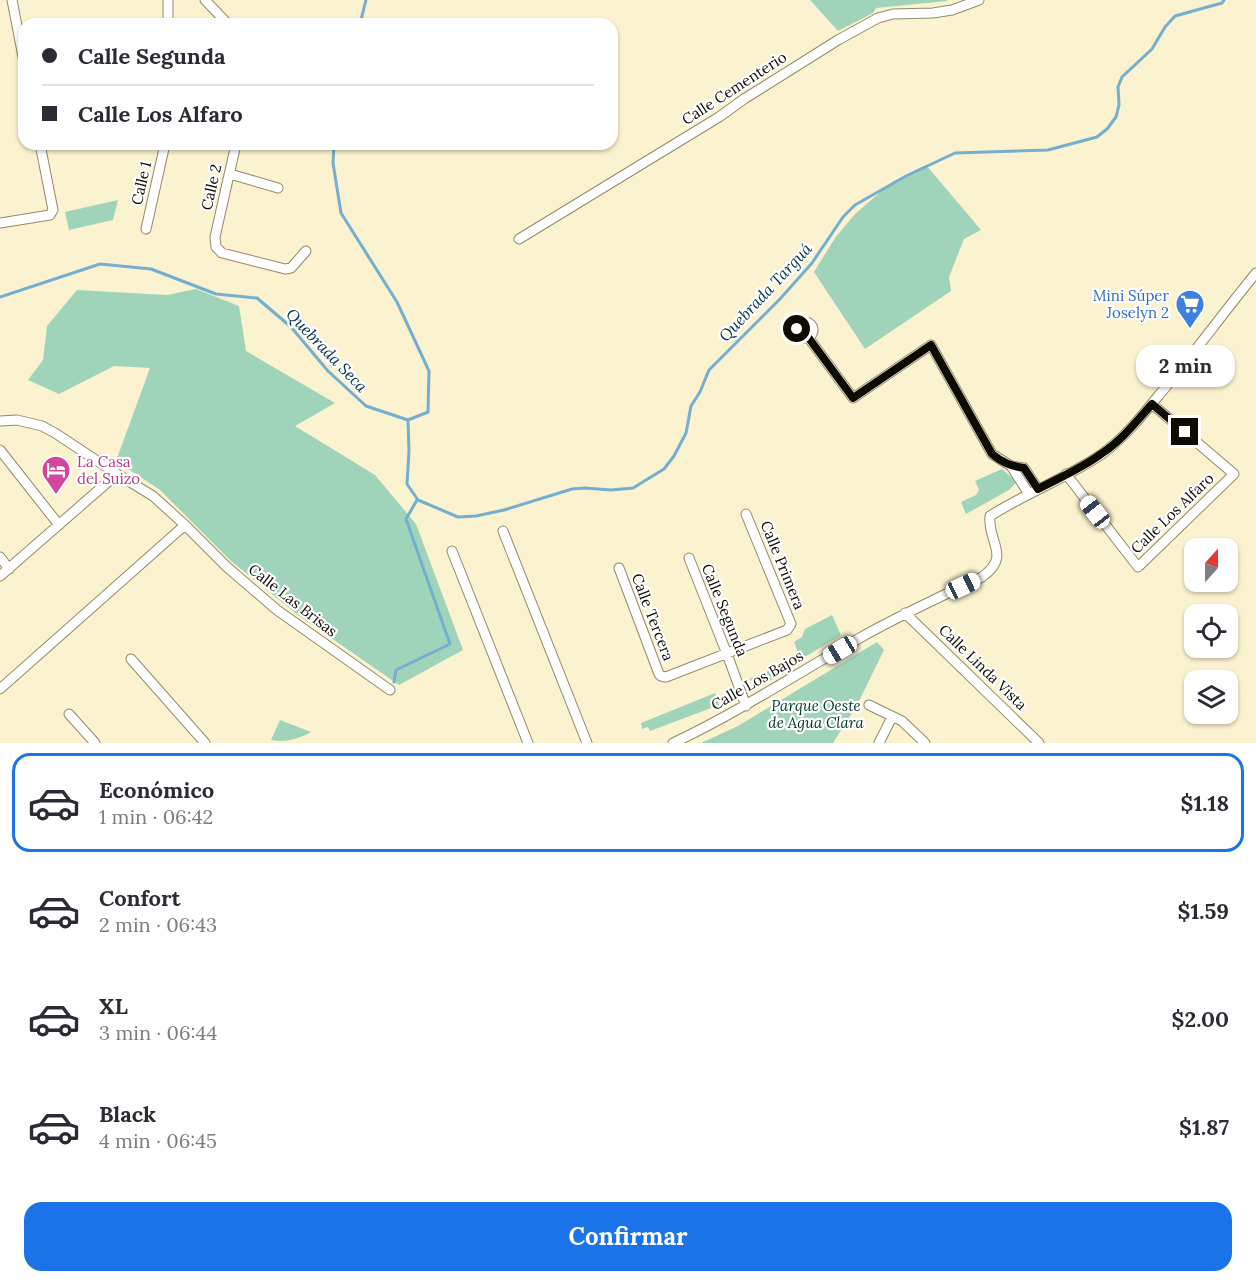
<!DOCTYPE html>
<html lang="es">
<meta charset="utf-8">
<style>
body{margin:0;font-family:Lora,serif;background:#f7f7f7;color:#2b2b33;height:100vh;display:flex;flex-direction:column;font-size:22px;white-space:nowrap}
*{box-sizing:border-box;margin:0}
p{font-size:20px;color:#7c7c81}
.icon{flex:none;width:33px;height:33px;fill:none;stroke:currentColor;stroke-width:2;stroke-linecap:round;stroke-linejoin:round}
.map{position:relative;height:743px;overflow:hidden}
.side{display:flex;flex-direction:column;background:#fff;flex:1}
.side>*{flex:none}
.guide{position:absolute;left:18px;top:18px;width:600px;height:132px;border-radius:18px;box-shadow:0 2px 4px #0004;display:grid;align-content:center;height:132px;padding:0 24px;background:#fff}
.needle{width:39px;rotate:21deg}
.fabs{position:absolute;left:1184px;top:538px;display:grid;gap:12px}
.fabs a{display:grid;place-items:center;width:54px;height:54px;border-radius:12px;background:#fff;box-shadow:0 2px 4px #0004;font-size:30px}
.end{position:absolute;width:27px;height:27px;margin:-14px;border:8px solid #0e0b02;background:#fff;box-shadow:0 0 0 3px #fff}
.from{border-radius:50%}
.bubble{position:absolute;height:42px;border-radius:18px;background:#fff;box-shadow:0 2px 4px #0004;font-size:20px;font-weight:700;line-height:42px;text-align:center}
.car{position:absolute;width:18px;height:36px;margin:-18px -9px;border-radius:8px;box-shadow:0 0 4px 2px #0007;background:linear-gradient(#fff 24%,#345 0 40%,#fff 0 76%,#345 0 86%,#fff 0)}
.guide b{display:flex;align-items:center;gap:21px;height:57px;font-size:22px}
.guide b+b{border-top:2px solid #e1e1e2}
.guide i{width:15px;height:15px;background:#2b2b33}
ul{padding:10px 0 0;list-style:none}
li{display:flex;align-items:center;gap:18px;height:99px;margin:0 12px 9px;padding:0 12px;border:3px solid transparent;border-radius:18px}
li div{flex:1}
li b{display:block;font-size:22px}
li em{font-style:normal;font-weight:700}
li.active{border-color:#1a73e8}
li>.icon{width:54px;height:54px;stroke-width:1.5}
.cta{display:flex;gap:12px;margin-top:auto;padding:12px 24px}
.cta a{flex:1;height:69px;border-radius:18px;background:#1a73e8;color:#fff;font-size:24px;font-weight:700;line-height:69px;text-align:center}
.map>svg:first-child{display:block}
</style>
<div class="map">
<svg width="1256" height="743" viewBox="0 0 1256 743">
<rect width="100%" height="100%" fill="#fbf2cf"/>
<!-- green -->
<path fill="#9fd4ba" d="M810,0H947V1L876,8L873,13L838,31Z
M926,165L981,230L964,239L949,277L951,291L865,349L814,272L835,238L855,214L891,183Z
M118,200L113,220L69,230L65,212Z
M196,289L239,306L246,351L335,403L295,426L375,475L416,524L463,650L399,685L298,615L231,561L160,490L116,461L150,368L114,366L59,394L28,380L43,360L47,326L77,290L167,295Z
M1002,469L1017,482L1009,490L966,514L961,502L976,495L979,490L975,481Z
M832,615L841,635L808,655L800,658L797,663L764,685H760L749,679L800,658L794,642L802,637L805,629Z
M877,642L884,650L857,705L833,743H701L738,726Z
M715,693L719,705L650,731L648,727L642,729L641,723Z
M280,720L311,732C298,739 286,743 271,740Z"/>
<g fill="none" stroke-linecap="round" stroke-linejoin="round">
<!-- stream -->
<path stroke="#74aed0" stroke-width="3" d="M360,24L366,0
M0,297L100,264L151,269L216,294L257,298L291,327L328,371L366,406L408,420L428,412L429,371L397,302L341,213L333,163L334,144
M408,420L409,451L407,484L418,500L458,517L476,516L504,510L572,489L585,488L611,490L633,488L664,469L674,456L686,433L691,406L700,392L709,370L780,299L812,263L843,217L855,205L906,176L955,153L1048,150L1097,137L1107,129L1116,117L1119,105L1118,87L1122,77L1152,49L1165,27L1175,16L1222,3L1224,0
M394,682L396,670L450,644L406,519L417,500"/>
<!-- minor casing -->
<g stroke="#928a6a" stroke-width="11">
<path id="minor" d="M12,0L24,62
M205,0L228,24
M168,24V0
M236,144L215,237L216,247L222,253L285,269L291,268L306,251
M230,174L278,188
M0,223L50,215L53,210L40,144
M146,229L165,144
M519,239L719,117L744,99L838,40L878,18L893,14L933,13L952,10L979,0
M797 330a8 8 0 1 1 16 0a8 8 0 1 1-16 0Z
M808,337L853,398L931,345L992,454L1011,466L1024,468L1038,489
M0,421L17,420L42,426L55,433L117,474L153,496L185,525L227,567L277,610L390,690
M0,450L59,525
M1011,466L1029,494
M1066,474L1138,567L1234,474L1152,404
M503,531L587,743
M452,551L528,743
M0,557L9,569
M689,558L727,654L746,706
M619,568L659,674L661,676L666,677L787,630L791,624L746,514
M0,576L117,474
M905,613L1039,743
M131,659L205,743
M0,689L185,525
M869,705L902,721L925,743
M69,714L95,743
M673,743C737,713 796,674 858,639C898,616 940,597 982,577C1012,556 987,542 990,516C1026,493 1067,478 1102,454C1124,438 1142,416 1159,395C1193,355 1223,313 1256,273
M879,743L892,717"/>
</g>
<!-- minor -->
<use href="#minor" stroke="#fff" stroke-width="9"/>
</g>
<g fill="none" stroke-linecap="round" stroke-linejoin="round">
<!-- route -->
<path stroke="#0e0b02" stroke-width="8" d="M797,329V334L801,338L808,337L853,398L931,345L992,454C1003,463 1011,466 1024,468L1038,489C1059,478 1082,468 1101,454C1121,441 1136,422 1152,404L1185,432"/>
</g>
<!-- icons -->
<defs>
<g id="supermarket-pin" transform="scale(1.5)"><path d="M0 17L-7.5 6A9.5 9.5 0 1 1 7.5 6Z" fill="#3f7fe0" stroke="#fff"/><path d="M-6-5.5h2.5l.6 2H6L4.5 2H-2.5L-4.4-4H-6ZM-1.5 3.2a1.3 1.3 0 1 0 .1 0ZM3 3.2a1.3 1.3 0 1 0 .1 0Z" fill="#fff"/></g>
<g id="hotel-pin" transform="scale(1.5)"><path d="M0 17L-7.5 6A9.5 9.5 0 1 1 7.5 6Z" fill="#d1479c" stroke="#fff"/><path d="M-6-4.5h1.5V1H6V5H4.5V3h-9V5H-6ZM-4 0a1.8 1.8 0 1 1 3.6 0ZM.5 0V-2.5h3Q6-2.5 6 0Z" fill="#fff"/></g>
</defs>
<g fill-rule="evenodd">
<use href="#supermarket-pin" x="1190" y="304"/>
<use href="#hotel-pin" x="56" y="470"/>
</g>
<g text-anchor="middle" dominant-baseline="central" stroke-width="4.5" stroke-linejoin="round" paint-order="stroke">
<!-- street labels -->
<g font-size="15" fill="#0e0b02" stroke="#fff">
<text transform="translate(734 88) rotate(-33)">Calle Cementerio</text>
<text transform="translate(141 183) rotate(-77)">Calle 1</text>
<text transform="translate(211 187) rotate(-77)">Calle 2</text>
<text transform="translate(1172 513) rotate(-44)">Calle Los Alfaro</text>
<text transform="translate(783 565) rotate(68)">Calle Primera</text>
<text transform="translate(293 600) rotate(38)">Calle Las Brisas</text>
<text transform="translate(725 610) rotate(68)">Calle Segunda</text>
<text transform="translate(653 617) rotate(69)">Calle Tercera</text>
<text transform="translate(983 667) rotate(44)">Calle Linda Vista</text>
<text transform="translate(757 680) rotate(-30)">Calle Los Bajos</text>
</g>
<!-- shop labels -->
<g font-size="15" fill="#366cbe" stroke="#fff" text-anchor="end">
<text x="1169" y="295">Mini Súper<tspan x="1169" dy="17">Joselyn 2</tspan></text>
</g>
<!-- hotel labels -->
<g font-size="15" fill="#b23c85" stroke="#fff" text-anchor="start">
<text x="77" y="461">La Casa<tspan x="77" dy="17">del Suizo</tspan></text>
</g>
<!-- park labels -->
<g font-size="15" font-style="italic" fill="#003824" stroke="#fff">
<text x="816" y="705">Parque Oeste<tspan x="816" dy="17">de Agua Clara</tspan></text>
</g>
<!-- water labels -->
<g font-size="16" font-style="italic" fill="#003249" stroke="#fff">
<text transform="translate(765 292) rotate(-47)">Quebrada Targuá</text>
<text transform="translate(327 350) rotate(46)">Quebrada Seca</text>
</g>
</g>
</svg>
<div class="fabs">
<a><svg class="needle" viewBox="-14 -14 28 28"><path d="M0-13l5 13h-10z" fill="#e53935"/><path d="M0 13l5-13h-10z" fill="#7c7c81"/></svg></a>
<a><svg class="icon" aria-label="locate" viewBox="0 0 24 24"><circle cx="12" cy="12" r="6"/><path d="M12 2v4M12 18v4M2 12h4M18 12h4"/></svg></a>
<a><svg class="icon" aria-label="layers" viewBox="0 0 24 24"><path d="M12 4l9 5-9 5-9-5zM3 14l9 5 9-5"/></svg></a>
</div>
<i class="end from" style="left:797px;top:329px"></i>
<i class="end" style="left:1185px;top:432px"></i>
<div class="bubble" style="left:1136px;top:345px;width:99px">2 min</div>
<i class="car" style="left:1095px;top:512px;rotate:322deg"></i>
<i class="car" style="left:963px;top:586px;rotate:65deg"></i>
<i class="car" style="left:840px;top:650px;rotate:239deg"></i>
<div class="guide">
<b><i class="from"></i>Calle Segunda</b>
<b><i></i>Calle Los Alfaro</b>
</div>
</div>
<section class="side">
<ul>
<li class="active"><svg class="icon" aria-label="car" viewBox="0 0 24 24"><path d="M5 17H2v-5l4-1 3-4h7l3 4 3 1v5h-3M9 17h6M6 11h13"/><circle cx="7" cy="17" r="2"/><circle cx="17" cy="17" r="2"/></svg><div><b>Económico</b><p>1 min · 06:42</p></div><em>$1.18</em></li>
<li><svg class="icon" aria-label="car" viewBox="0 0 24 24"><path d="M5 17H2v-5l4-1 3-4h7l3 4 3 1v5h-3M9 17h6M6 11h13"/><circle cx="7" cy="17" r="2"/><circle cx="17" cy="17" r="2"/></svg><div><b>Confort</b><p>2 min · 06:43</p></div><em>$1.59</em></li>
<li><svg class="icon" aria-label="car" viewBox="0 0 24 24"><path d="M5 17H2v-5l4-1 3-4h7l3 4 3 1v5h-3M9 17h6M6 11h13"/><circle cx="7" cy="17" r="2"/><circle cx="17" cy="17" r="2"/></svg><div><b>XL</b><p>3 min · 06:44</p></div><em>$2.00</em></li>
<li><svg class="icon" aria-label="car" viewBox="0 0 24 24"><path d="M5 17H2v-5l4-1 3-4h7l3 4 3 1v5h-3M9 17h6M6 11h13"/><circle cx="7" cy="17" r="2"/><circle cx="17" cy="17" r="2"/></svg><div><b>Black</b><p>4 min · 06:45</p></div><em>$1.87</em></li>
</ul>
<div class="cta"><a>Confirmar</a></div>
</section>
